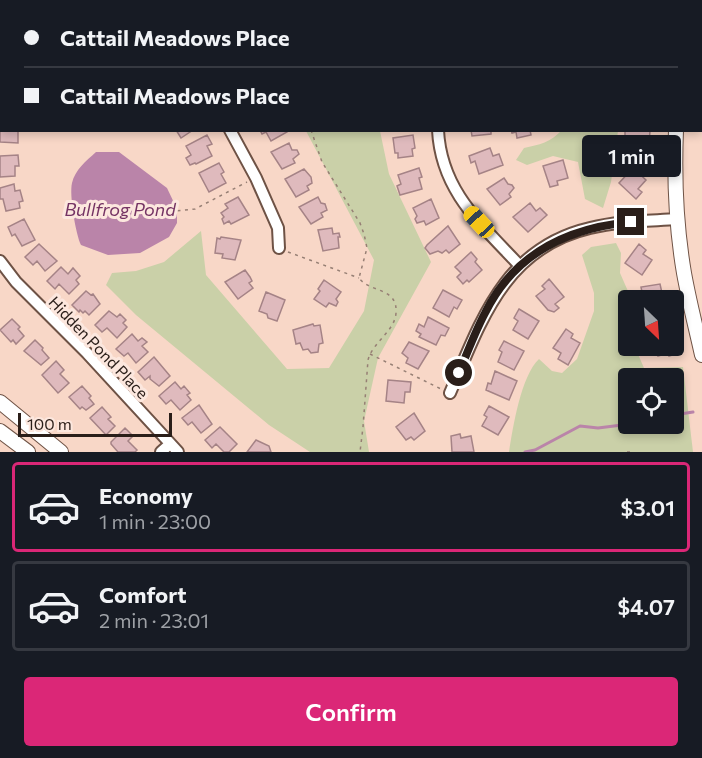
<!DOCTYPE html>
<meta charset="utf-8">
<style>
body{margin:0;font-family:Commissioner,sans-serif;background:#242831;color:#f1f3f6;height:100vh;display:flex;flex-direction:column;font-size:22px;white-space:nowrap}
*{box-sizing:border-box;margin:0}
p{font-size:20px;color:#9ea1a6}
.icon{flex:none;width:33px;height:33px;fill:none;stroke:currentColor;stroke-width:2;stroke-linecap:round;stroke-linejoin:round}
.map{position:relative;height:452px;overflow:hidden}
.drawer{display:flex;flex-direction:column;background:#171b24;flex:1}
.drawer>*{flex:none}
.guide{position:absolute;left:0px;top:0px;width:702px;height:132px;box-shadow:0 3px 9px #0003;display:grid;align-content:center;height:132px;padding:0 24px;background:#171b24}
.needle{width:39px;rotate:155deg}
.controls{position:absolute;left:618px;top:290px;display:grid;gap:12px}
.controls a{display:grid;place-items:center;width:66px;height:66px;border-radius:6px;background:#171b24;box-shadow:0 3px 9px #0003;font-size:30px}
.scale{position:absolute;left:18px;bottom:15px;width:154px;box-sizing:border-box;padding-left:6px;border:3px solid #2a1e19;border-top:0;font-size:16px;line-height:21px;white-space:nowrap;color:#2a1e19;-webkit-text-stroke:4px #fce7de;paint-order:stroke}
.end{position:absolute;width:27px;height:27px;margin:-14px;border:8px solid #2a1e19;background:#fff;box-shadow:0 0 0 3px #fff}
.from{border-radius:50%}
.bubble{position:absolute;height:42px;border-radius:6px;background:#171b24;box-shadow:0 3px 9px #0003;font-size:20px;font-weight:600;line-height:42px;text-align:center}
.car{position:absolute;width:18px;height:36px;margin:-18px -9px;border-radius:8px;box-shadow:0 0 4px 2px #0007;background:linear-gradient(#f5c518 24%,#345 0 40%,#f5c518 0 76%,#345 0 86%,#f5c518 0)}
.guide b{display:flex;align-items:center;gap:21px;height:57px;font-size:22px}
.guide b+b{border-top:2px solid #363941}
.guide i{width:15px;height:15px;background:#f1f3f6}
ul{padding:10px 0 0;list-style:none}
li{display:flex;align-items:center;gap:18px;height:90px;margin:0 12px 9px;padding:0 12px;border:3px solid #363941;border-radius:6px}
li div{flex:1}
li b{display:block;font-size:22px}
li em{font-style:normal;font-weight:600}
li.current{border-color:#db2777}
li>.icon{width:54px;height:54px;stroke-width:1.5}
.cta{display:flex;gap:12px;margin-top:auto;padding:12px 24px}
.cta a{flex:1;height:69px;border-radius:6px;background:#db2777;color:#fff;font-size:24px;font-weight:600;line-height:69px;text-align:center}
.map>svg:first-child{display:block}
</style>
<div class="map">
<svg width="702" height="452" viewBox="0 0 702 452">
<rect width="100%" height="100%" fill="#f8d7c7"/>
<!-- green -->
<path fill="#cad0a8" fill-rule="evenodd" d="M562,130L618,131L611,182L603,208L585,199L578,162L553,156L527,165L516,160L524,148C539,145 551,142 562,130Z
M306,131H380L389,174L431,262L378,358L364,421L369,452H310L269,425L136,315L106,285L112,273L136,271L164,262L201,231L206,275L287,369L329,368L364,311L374,260Z
M616,243L621,253L620,273L631,298L628,300V345H634L644,368L683,367L693,452H509C513,427 521,376 539,359L552,371L562,373L577,359L594,311V293L582,255L591,247ZM628,378H674V423H628Z"/>
<!-- water -->
<path fill="#ba84a9" d="M96,152H119L167,188L177,209V223L169,237L140,253L108,255L81,245C76,235 69,195 72,183C75,170 86,161 96,152Z"/>
<g fill="none" stroke-linecap="round" stroke-linejoin="round">
<!-- stream -->
<path stroke="#ba84a9" stroke-width="3" d="M674,415L693,412
M525,452L535,450L580,426L598,428L638,423"/>
</g>
<!-- building -->
<path fill="#dfbabd" stroke="#a58386" stroke-width="1.5" d="M0,121L2,130H18V143L0,142Z
M176,130H193L181,138Z
M260,130H286L287,132L271,141L266,132L262,134Z
M471,130H491V134L472,136Z
M511,130H530L531,135L517,138L516,132L512,133Z
M650,130L649,146L629,145V139H625V131Z
M207,135L212,144L207,146L212,156L196,164L195,163L190,165L186,158L191,155L186,146Z
M413,135L415,148L412,149L413,156L398,158V153H395L393,138Z
M289,143L292,150H297L299,154L293,159L295,163L282,169L271,152Z
M490,148L493,156L499,154L503,165L479,174L475,161L471,163L469,156Z
M18,155L19,166H15V176L0,177V156Z
M563,160L568,178L557,181L558,185L550,187L543,166Z
M219,163L224,172L221,174L226,183L209,192L199,173Z
M419,168L422,177L419,178L422,189L400,195L397,186L401,184L398,175Z
M633,168L646,180L638,189L642,192L636,199L619,183Z
M304,169L311,177L312,183L307,186L309,190L296,197L285,179Z
M504,178L508,184L512,185L514,188L509,194L511,197L500,205L487,189Z
M14,184L15,191L20,190L23,201L19,202L20,208L6,211L3,199H0V188Z
M238,197L249,215L231,224L229,221L224,224L222,219L224,217L221,213L228,208L225,204Z
M318,197L321,203L325,204L327,210L321,213L323,217L311,224L299,207Z
M431,199L439,218L426,225L424,221L417,223L415,219L417,216L413,208Z
M530,203L536,211L540,208L547,215L528,232L513,217Z
M24,219L35,240L22,246L15,234L12,236L8,227Z
M448,226L460,244L449,253L446,250L442,253L438,251L430,254L425,248L427,245Z
M332,228L333,234L339,233L340,237H338L339,248L323,251L318,230Z
M221,237L241,240L235,260L222,258L223,254L215,253L217,238L220,239Z
M39,244L57,261L45,271L37,261L33,265L25,257Z
M639,244L646,250L643,254L652,260L642,275L625,263Z
M471,252L477,259L475,262L482,270L469,282L467,280L463,284L457,277L461,273L455,267Z
M61,267L68,274L73,268L80,276L76,280L79,284L69,294L59,284L55,289L47,281Z
M245,270L250,277L252,281L249,283L253,288L238,299L225,282Z
M549,279L564,297L555,304L559,308L554,312L548,310L536,296L545,289L542,286Z
M324,280L341,292L336,299L338,302L336,306L329,303L326,307L314,299L320,291L318,289Z
M660,284L662,293H658L660,300H637V297H643L641,287Z
M443,290L462,300L457,309L454,307L449,317L433,308Z
M86,291L91,295L93,294L100,304L89,315L85,311L83,313L80,310L79,312L72,305Z
M266,292L285,300L277,321L268,318L267,314L259,311Z
M519,309L539,321L528,339L513,330L518,321L514,318Z
M109,311L117,317L120,314L126,320L123,323L127,327L117,338L107,328L102,332L95,325Z
M428,317L449,328L445,336L441,335L436,345L419,337L421,334L416,331L419,324L424,327Z
M12,319L20,327L18,329L24,336L16,344L13,340L11,342L0,330Z
M313,324L314,326L320,325L323,343L319,344L318,352L311,353L308,349L303,350L300,343L296,344L293,330Z
M566,329L573,334L571,338L580,343L568,365L558,359L561,353L553,348Z
M132,334L138,341L142,338L147,342L142,346L148,352L136,363L128,353L124,356L116,349Z
M35,340L43,348L42,350L49,358L41,365L24,351Z
M504,341L524,351L514,370L498,362L502,352L499,350Z
M409,342L429,351L418,369L406,363L408,358L402,353Z
M674,343L676,354L669,356L668,353L658,356L655,345H674Z
M154,357L170,376L159,386L150,379V376L145,380L138,372Z
M56,361L64,370L60,374L69,383L58,393L42,375Z
M495,371L517,381L509,400L486,390L488,383L491,384Z
M388,380L411,382L410,392H405L404,403L386,401Z
M175,382L181,389L184,386L190,393L187,395L191,400L180,410L171,400L166,404L159,396Z
M82,386L91,396L89,398L94,404L86,410L82,407L80,409L69,397Z
M199,405L212,424L201,433L192,422L188,425L182,418Z
M489,406L509,417L498,435L482,426L487,417L484,415Z
M102,407L111,417L108,419L115,426L106,435L90,418Z
M414,413L425,431L414,440L411,437L406,440L396,427Z
M220,427L237,444L229,452H224L216,444L212,448L205,440Z
M125,428L133,436L128,441L137,450L135,452H118L111,444V442Z
M460,434L461,438L471,436L474,452H452L451,436Z
M256,440L269,446L271,452H247Z"/>
<g fill="none" stroke-linecap="round" stroke-linejoin="round">
<!-- street casing -->
<g stroke="#6e5245" stroke-width="14">
<path id="street" d="M395,0L396,2
M159,2L160,0
M0,51H2
M700,74H702
M230,130L256,178L278,228L279,248
M438,130C441,191 481,224 520,266
M0,261L16,282L87,353L178,452
M450,393C481,321 504,248 590,228C618,221 648,221 677,219
M161,452L170,444"/>
</g>
<!-- secondary casing -->
<g stroke="#6e5245" stroke-width="16">
<path id="secondary" d="M695,2V0
M676,130C674,179 676,226 684,273C689,301 696,328 702,355
M0,402L61,452
M0,431L28,452"/>
</g>
<!-- path -->
<path stroke="#967f74" stroke-width="1.5" stroke-dasharray="3 4.5" stroke-linecap="butt" d="M276,0V2
M311,130L322,162L360,223L364,234L367,248L359,278C370,293 398,287 396,313C395,331 372,343 368,360L363,427L360,452
M174,215V211L195,209L247,182
M288,252L359,278
M370,354L441,389
M627,452H631"/>
<!-- street -->
<use href="#street" stroke="#fff" stroke-width="10"/>
<!-- secondary -->
<use href="#secondary" stroke="#fff" stroke-width="14"/>
</g>
<g fill="none" stroke-linecap="round" stroke-linejoin="round">
<!-- route -->
<path stroke="#2a1e19" stroke-width="8" d="M459,373C467,353 475,332 485,313C514,254 567,228 631,222"/>
</g>
<g text-anchor="middle" dominant-baseline="central" stroke-width="6" stroke-linejoin="round" paint-order="stroke">
<!-- street labels -->
<g font-size="16" fill="#2a1e19" stroke="#fce7de">
<text transform="translate(99 347) rotate(46)">Hidden Pond Place</text>
</g>
<!-- water labels -->
<g font-size="18" font-style="italic" fill="#753364" stroke="#fce7de">
<text x="120" y="209">Bullfrog Pond</text>
</g>
</g>
</svg>
<div class="controls">
<a><svg class="needle" viewBox="-14 -14 28 28"><path d="M0-13l5 13h-10z" fill="#e53935"/><path d="M0 13l5-13h-10z" fill="#9ea1a6"/></svg></a>
<a><svg class="icon" aria-label="locate" viewBox="0 0 24 24"><circle cx="12" cy="12" r="6"/><path d="M12 2v4M12 18v4M2 12h4M18 12h4"/></svg></a>
</div>
<div class="scale">100 m</div>
<i class="end from" style="left:459px;top:373px"></i>
<i class="end" style="left:631px;top:222px"></i>
<div class="bubble" style="left:582px;top:135px;width:99px">1 min</div>
<i class="car" style="left:479px;top:222px;rotate:317deg"></i>
<div class="guide">
<b><i class="from"></i>Cattail Meadows Place</b>
<b><i></i>Cattail Meadows Place</b>
</div>
</div>
<section class="drawer">
<ul>
<li class="current"><svg class="icon" aria-label="car" viewBox="0 0 24 24"><path d="M5 17H2v-5l4-1 3-4h7l3 4 3 1v5h-3M9 17h6M6 11h13"/><circle cx="7" cy="17" r="2"/><circle cx="17" cy="17" r="2"/></svg><div><b>Economy</b><p>1 min · 23:00</p></div><em>$3.01</em></li>
<li><svg class="icon" aria-label="car" viewBox="0 0 24 24"><path d="M5 17H2v-5l4-1 3-4h7l3 4 3 1v5h-3M9 17h6M6 11h13"/><circle cx="7" cy="17" r="2"/><circle cx="17" cy="17" r="2"/></svg><div><b>Comfort</b><p>2 min · 23:01</p></div><em>$4.07</em></li>
</ul>
<div class="cta"><a>Confirm</a></div>
</section>
